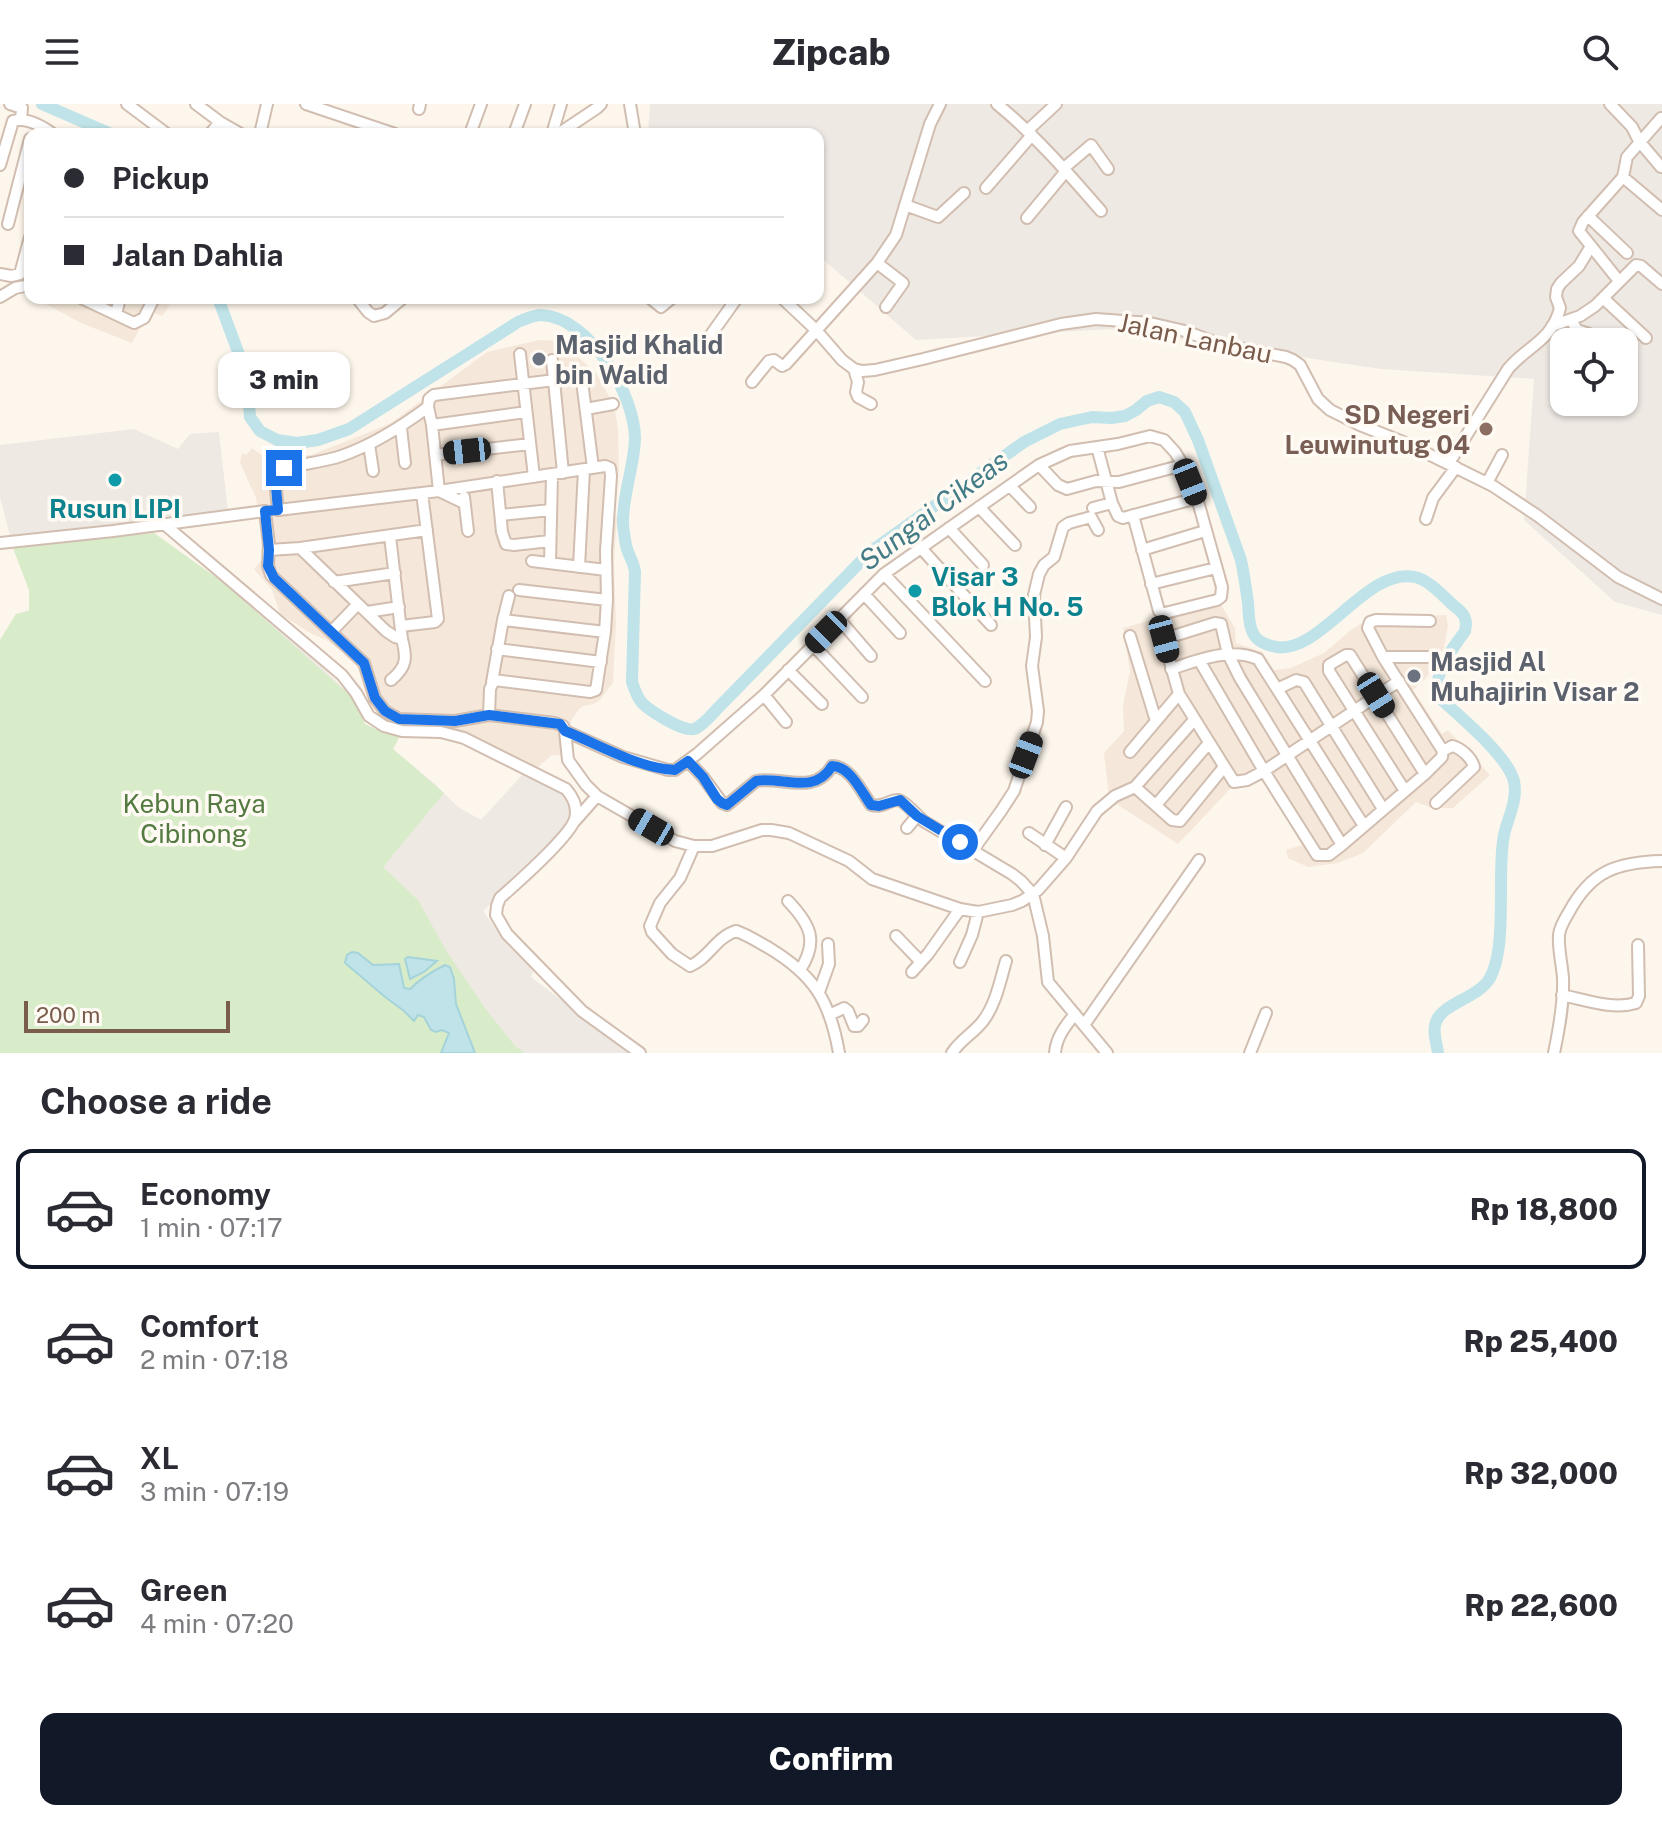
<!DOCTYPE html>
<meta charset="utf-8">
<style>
body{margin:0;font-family:"Public Sans",sans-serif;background:#f7f7f7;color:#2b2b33;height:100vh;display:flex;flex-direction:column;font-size:30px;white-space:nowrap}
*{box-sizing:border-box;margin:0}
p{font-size:26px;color:#7c7c81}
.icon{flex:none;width:44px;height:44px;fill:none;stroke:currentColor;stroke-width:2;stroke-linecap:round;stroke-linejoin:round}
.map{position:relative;height:949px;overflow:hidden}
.drawer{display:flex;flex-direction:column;background:#fff;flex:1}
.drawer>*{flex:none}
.top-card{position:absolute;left:24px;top:24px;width:800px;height:176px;border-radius:16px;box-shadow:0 2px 6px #0004;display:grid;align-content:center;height:176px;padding:0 40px;background:#fff}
.buttons{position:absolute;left:1550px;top:224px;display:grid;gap:16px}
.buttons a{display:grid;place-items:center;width:88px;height:88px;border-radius:16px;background:#fff;box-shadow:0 2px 6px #0004;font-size:40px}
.scale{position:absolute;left:24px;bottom:20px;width:206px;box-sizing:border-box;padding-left:8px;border:4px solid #7a5c4d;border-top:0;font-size:22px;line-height:28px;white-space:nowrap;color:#7a5c4d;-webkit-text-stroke:6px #fffaf3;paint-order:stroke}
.end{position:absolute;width:36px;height:36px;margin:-18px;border:10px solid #1a73e8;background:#fff;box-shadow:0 0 0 4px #fff}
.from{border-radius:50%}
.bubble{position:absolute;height:56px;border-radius:16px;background:#fff;box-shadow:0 2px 6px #0004;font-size:26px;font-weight:800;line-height:56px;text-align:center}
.car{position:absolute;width:24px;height:48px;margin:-24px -12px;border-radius:10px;box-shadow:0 0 6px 2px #0007;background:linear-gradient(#222 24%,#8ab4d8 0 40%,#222 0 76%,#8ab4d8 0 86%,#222 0)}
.top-card b{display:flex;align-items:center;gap:28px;height:76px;font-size:30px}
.top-card b+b{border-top:2px solid #e1e1e2}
.top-card i{width:20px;height:20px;background:#2b2b33}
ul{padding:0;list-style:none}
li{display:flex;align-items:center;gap:24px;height:120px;margin:0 16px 12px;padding:0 24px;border:4px solid transparent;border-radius:16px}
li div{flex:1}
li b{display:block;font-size:30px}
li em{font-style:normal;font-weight:800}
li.current{border-color:#111827}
li>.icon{width:72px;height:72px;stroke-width:1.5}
h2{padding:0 40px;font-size:36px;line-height:96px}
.action{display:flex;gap:16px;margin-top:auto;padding:16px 40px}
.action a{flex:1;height:92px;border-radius:16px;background:#111827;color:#fff;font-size:32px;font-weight:800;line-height:92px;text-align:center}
header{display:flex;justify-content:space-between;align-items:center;height:104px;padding:0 40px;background:#fff;font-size:36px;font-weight:800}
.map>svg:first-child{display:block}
</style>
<header><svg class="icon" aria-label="menu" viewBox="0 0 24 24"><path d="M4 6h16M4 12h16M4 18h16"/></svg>Zipcab<svg class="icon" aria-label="search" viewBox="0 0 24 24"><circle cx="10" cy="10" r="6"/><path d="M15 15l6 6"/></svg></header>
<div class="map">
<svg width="1662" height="949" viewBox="0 0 1662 949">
<rect width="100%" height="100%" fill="#fdf6ec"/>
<!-- residential -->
<path fill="#f5e8da" d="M35,194H172L167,206L162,212L149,207L132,239L81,219Z
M539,236L556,237L568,244L596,269L614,301L618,325L619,365L614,411L617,413L614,457L616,519L613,579L599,597L593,600L584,602L579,605L571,617L568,652L552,651L537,664L521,654L519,656L511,650L459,627L431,621L402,622L390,618L370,597L366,590L361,566L353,556L325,535L312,530L280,510L272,486L254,465L261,457L263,417L259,413L256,394L240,359L242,349L246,351L252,344L260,350L270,352L311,351L367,329L391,319L487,248Z
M1218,496L1235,524L1236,539L1262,548L1274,566L1291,564L1324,549L1352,525L1372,514L1446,511L1448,522L1444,544L1427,573L1413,586L1442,630L1448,626L1490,671L1453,704H1432L1416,698L1363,749L1338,759L1308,763L1288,754L1286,746L1302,741L1265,679L1260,677L1230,685L1178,740L1109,695L1104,649L1124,627L1123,601L1130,567L1123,524Z"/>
<!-- industrial -->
<path fill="#efe9e4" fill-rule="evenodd" d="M650,0H1662V511L1615,498L1524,416L1534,275L1381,265L1112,225L916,236L818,151V30H648ZM1564,238H1624V298H1564Z
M134,325L178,345L190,330L219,328L228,408L150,416L154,429L225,480L322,563L354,595L365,620L386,630L400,632L393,645L435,680L458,703L481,716L522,671L565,689L570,705L571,718L564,729L483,807L505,838L534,865L531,873L631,949H0V536L16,510L29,506V486L13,444L0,393V341Z"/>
<!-- park -->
<path fill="#d8ecc9" d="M154,429L225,480L354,595L365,620L386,630L400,632L393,645L444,689L383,763L418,796L447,848L485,904L515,942L525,949H0V536L16,510L29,507V486L13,444Z"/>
<!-- water -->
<path fill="#bfe3e8" stroke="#a5d3da" stroke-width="2" d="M352,848L358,849L373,861L399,860L404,884L410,885C420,875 431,868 445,861L450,863L454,875L456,900L475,949H441L449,929L442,926L436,928L431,926L424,913L418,911L414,917L404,907L384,892L345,859L347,851Z
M408,853L437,857L424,868L410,875L405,855Z"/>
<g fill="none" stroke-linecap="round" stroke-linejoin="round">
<!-- river -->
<path stroke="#bfe3e8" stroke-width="12" d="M42,0L111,30
M218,194L247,272L250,313L260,327L277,336L297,339L318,336L349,325L518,218C525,215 534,211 541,211C590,213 635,291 635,335C634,364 622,392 623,421C624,429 625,438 627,445C630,454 634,459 635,468L632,578C635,586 637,594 643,600C652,608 683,628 694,625C703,622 711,611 718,604L870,448L1024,338L1060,320L1092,313L1111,314L1125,312L1136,306L1147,297L1159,293L1174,298L1185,308L1198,336L1241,456C1244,470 1246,484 1248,499C1249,508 1248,520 1253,529C1256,536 1264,540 1272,542C1318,556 1365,462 1415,473C1429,476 1443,492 1454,502C1464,509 1468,515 1465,527C1451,548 1430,569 1441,595C1461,614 1507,651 1514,677C1518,696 1508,713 1504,731C1496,769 1509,846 1488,877C1476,894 1442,900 1436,918C1432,927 1437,940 1438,949"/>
<!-- minor casing -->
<g stroke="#d1beb0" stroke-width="14">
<path id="minor" d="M10,0L22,4L21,16
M127,0L167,30
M196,0L220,18L241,30
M306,0L395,30
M630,0L635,30
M997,0C1036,32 1068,69 1101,107
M1610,0L1632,23L1639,37L1661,63
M419,5L420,0
M1027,27L1056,0
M210,30L220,18
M260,30L267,0
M470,30L481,0
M514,30L525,0
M552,30L561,0
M558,30L597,4L601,0
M0,61L13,17C26,13 42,22 53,30
M1064,64L1091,41L1108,65
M1623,73L1627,53L1661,14
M986,84L1032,31
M905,101L938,113L964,89
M1588,112L1627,149
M1027,114L1066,67
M8,120L30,35
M877,159L903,179L886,203
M0,170L11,172L20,170L30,133
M1619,177L1579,127L1583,118L1623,73L1662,106
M0,193L15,184L30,181
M81,194L134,219L144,214L154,194
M357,194L368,208L374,212L385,209L403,194
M650,194L661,203L672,194
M782,194L816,226L842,256L854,265L862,267L875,266L923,255L1061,220L1096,215L1150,219L1185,227L1222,241L1286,253L1293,256L1300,261L1318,295L1330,306L1360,321L1408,340L1493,382L1538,412L1618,473L1662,495
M1603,194L1646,234
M116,210L120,194
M1571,216L1577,226L1589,230
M1552,222L1580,212L1595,202L1636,161L1641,162L1662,180
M705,239L737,194
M520,250L534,373
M552,256L563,369
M854,265L858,278L856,288L858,293L871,300
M752,278L769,257L774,256L782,262L786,260L877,159L896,131L930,20L940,0
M428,303C401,323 373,341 341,352C321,359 296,360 279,366L276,369L275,376L278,406L439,387L605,362L610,364L611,372L606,447L607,496L605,528L596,586L590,588L494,576L490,585L489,611
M428,303L429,295L434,291L579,273L582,277L593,364
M428,303L432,321L439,387L464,399
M586,305L613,300
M432,321L526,308
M401,324L405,359
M369,340L373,367
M1097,343L1112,399L1118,412L1123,414L1197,394
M435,351L530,340
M1449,359L1508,265C1527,242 1552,237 1560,204L1556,193L1557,185L1561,179L1579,162L1591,142
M1039,361L1058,381L1067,385L1096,377L1119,378L1183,361
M497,377L502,428L506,440L514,441L550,437
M1487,379L1502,351
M1010,382L1030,403
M464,393L468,427
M979,403L1015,441
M1093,404L1112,399
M501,411L551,406
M1426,415L1433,394L1456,363
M164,420L342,571L356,589L369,612L384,622L402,627L441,628L464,634L566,685C573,693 578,704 575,715C570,732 516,780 500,794L497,802L496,811L507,830L582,907L640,949
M949,424L983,461
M0,439L113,427L265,407L269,441L268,462L271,471L364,559L375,594L385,607L399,615L455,617L489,611L555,619L563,622L565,627L623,653L668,666H675L697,650L764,591L884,470L1039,361L1070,347L1118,340L1150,332L1164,336L1175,348L1183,361L1197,394L1222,483L1221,493L1217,496L1165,509L1159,507L1133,411
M920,443L991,521
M300,444L386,527L395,533L402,535L390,432
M269,446L300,444L427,426
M1142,446L1205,427
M532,457L606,466
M550,459L552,371
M579,463L584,366
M884,470L985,577
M334,478L395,469
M1151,480L1216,464
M519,486L607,496
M864,490L900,529
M367,508L399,503
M839,515L871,552
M503,516L509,492
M1430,517L1376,516L1370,518L1368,524L1383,553L1443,647
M1159,519L1179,590L1234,678L1247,676L1264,667L1399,577
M401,522L435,518L438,515L422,389
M331,528L358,500
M1130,532L1156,617
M1164,535L1215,519L1221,520L1228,550L1240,574L1342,741
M813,541L862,593
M497,545L601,558
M1383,553H1429
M1199,556L1264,667L1317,751H1329L1342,741L1425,670L1442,653L1443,647
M1171,565C1199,556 1230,543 1258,555L1364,722
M788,566L822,600
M391,576C407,563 407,554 402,535
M492,578L503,516L605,528
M1277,585L1296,576L1304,578L1383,705
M764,591L786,618
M565,627L568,656L586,681L597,692L675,737L694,742H712L762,726H771L789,729L849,757L872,775L960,805L978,808L1012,801L1022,797L1038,786L1066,754L1097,707L1115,692L1135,683L1194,616
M1130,648L1179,590
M688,657L703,673L722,699L727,701L756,677C782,672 814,692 832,662C850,662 861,687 871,701C884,704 888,696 898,696C905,697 919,714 925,718L1012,770L1021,777L1033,790L1043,832L1048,878L1107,949
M1135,683L1172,716L1180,717L1224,663
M1405,687L1329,567V561L1346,551H1350L1425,670
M1436,699L1474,663C1472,654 1461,644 1452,642L1443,647
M1156,701L1209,639
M574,718L597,692
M907,724L917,712
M1029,729L1066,754
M1045,741L1066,703
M694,742L680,774L660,799L650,822L652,828L672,850L690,862C708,855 716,833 736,827C748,831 758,838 769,844C814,871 830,897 839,949
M973,746L1001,707L1014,687L1037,618L1038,607L1032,562L1036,533L1034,491L1039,470L1044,461L1054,453L1063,423L1069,419L1091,413L1098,426
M788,797C810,820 819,837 800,866
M896,832L921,858
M960,858L972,831L978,808
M912,868L928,850L960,805
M819,888L829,860L828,840
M1562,891C1586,896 1613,906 1636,899L1639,892L1638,841
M829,911L844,904L848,907L854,922H858L863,916
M1084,921L1199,756
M952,949C960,936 974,929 983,917C996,900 1000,877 1006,857
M1055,949C1056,934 1065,922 1075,910
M1250,949L1266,909
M1554,949C1559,925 1564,899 1563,874C1562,860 1558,845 1559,831C1560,822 1565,815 1569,808C1591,767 1617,758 1662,757"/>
</g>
<!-- minor -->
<use href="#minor" stroke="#fff" stroke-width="10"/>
</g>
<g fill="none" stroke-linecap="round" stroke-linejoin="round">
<!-- route -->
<path stroke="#1a73e8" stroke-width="10" d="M284,364L276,369L275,372L278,406L265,407L269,446L268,462L274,474L364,559L375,594L385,607L399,615L455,617L489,611L560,620L565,627C598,640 640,665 675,666L688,657L703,673L717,695L722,699L727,701L756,677C782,672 814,692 832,662C850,662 861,687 871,701L879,702L900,696L917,712L960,738"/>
</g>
<!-- markers -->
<g fill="#6b7280" stroke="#fffaf3" stroke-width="3">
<circle cx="539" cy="255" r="8"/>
<circle cx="1414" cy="572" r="8"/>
</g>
<circle fill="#8d6e63" stroke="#fffaf3" stroke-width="3" cx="1486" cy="325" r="8"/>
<g fill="#0f9aa8" stroke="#fffaf3" stroke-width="3">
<circle cx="115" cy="376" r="8"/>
<circle cx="915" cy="487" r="8"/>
</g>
<g text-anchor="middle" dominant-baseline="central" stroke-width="7" stroke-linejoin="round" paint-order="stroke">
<!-- street labels -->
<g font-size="26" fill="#7a5c4d" stroke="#fffaf3">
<text transform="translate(1195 234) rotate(12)">Jalan Lanbau</text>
</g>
<!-- worship labels -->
<g font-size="26" font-weight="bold" fill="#5b616d" stroke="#fffaf3" text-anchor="start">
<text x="555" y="240">Masjid Khalid<tspan x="555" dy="30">bin Walid</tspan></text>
<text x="1430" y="557">Masjid Al<tspan x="1430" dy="30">Muhajirin Visar 2</tspan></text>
</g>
<!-- education labels -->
<g font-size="26" font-weight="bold" fill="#785e54" stroke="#fffaf3" text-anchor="end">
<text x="1470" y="310">SD Negeri<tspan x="1470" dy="30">Leuwinutug 04</tspan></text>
</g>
<!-- culture labels -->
<g font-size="26" font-weight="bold" fill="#0d838f" stroke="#fffaf3">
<text x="115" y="404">Rusun LIPI</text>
<text x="931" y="472" text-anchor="start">Visar 3<tspan x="931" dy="30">Blok H No. 5</tspan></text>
</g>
<!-- park labels -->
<g font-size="26" fill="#537a41" stroke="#fffaf3">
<text x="194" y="699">Kebun Raya<tspan x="194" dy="30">Cibinong</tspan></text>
</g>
<!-- water labels -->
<g font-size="28" font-style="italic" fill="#437c86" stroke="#fffaf3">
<text transform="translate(933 406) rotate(-37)">Sungai Cikeas</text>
</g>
</g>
</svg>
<div class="buttons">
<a><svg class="icon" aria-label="locate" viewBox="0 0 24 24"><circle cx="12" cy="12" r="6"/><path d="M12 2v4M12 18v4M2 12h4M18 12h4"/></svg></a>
</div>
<div class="scale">200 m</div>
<i class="end from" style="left:960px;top:738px"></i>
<i class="end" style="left:284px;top:364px"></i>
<div class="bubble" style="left:218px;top:248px;width:132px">3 min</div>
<i class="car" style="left:467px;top:347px;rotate:264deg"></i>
<i class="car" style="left:1190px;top:378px;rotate:158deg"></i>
<i class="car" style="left:826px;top:528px;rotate:225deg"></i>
<i class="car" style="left:1164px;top:535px;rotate:165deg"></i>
<i class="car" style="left:1376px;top:591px;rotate:148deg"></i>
<i class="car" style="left:1026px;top:651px;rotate:21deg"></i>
<i class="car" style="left:651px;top:723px;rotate:300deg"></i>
<div class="top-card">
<b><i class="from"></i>Pickup</b>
<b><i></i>Jalan Dahlia</b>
</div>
</div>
<section class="drawer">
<h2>Choose a ride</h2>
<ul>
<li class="current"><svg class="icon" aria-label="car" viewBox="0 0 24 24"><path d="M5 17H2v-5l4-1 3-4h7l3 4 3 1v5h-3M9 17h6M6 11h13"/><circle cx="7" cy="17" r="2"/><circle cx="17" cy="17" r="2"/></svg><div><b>Economy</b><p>1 min · 07:17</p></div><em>Rp 18,800</em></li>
<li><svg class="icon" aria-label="car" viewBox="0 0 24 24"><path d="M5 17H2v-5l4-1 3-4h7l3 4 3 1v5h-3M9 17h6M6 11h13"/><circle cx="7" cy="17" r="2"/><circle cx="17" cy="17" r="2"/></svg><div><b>Comfort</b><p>2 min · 07:18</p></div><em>Rp 25,400</em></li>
<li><svg class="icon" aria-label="car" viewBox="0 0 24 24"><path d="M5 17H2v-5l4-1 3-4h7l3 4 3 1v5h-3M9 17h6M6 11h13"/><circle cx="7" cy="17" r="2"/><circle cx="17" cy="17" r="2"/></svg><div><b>XL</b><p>3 min · 07:19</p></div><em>Rp 32,000</em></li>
<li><svg class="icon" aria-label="car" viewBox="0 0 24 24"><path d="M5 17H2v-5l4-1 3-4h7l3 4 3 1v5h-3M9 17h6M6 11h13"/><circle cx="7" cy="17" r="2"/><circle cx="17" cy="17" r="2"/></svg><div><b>Green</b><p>4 min · 07:20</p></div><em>Rp 22,600</em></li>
</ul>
<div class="action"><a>Confirm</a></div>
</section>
